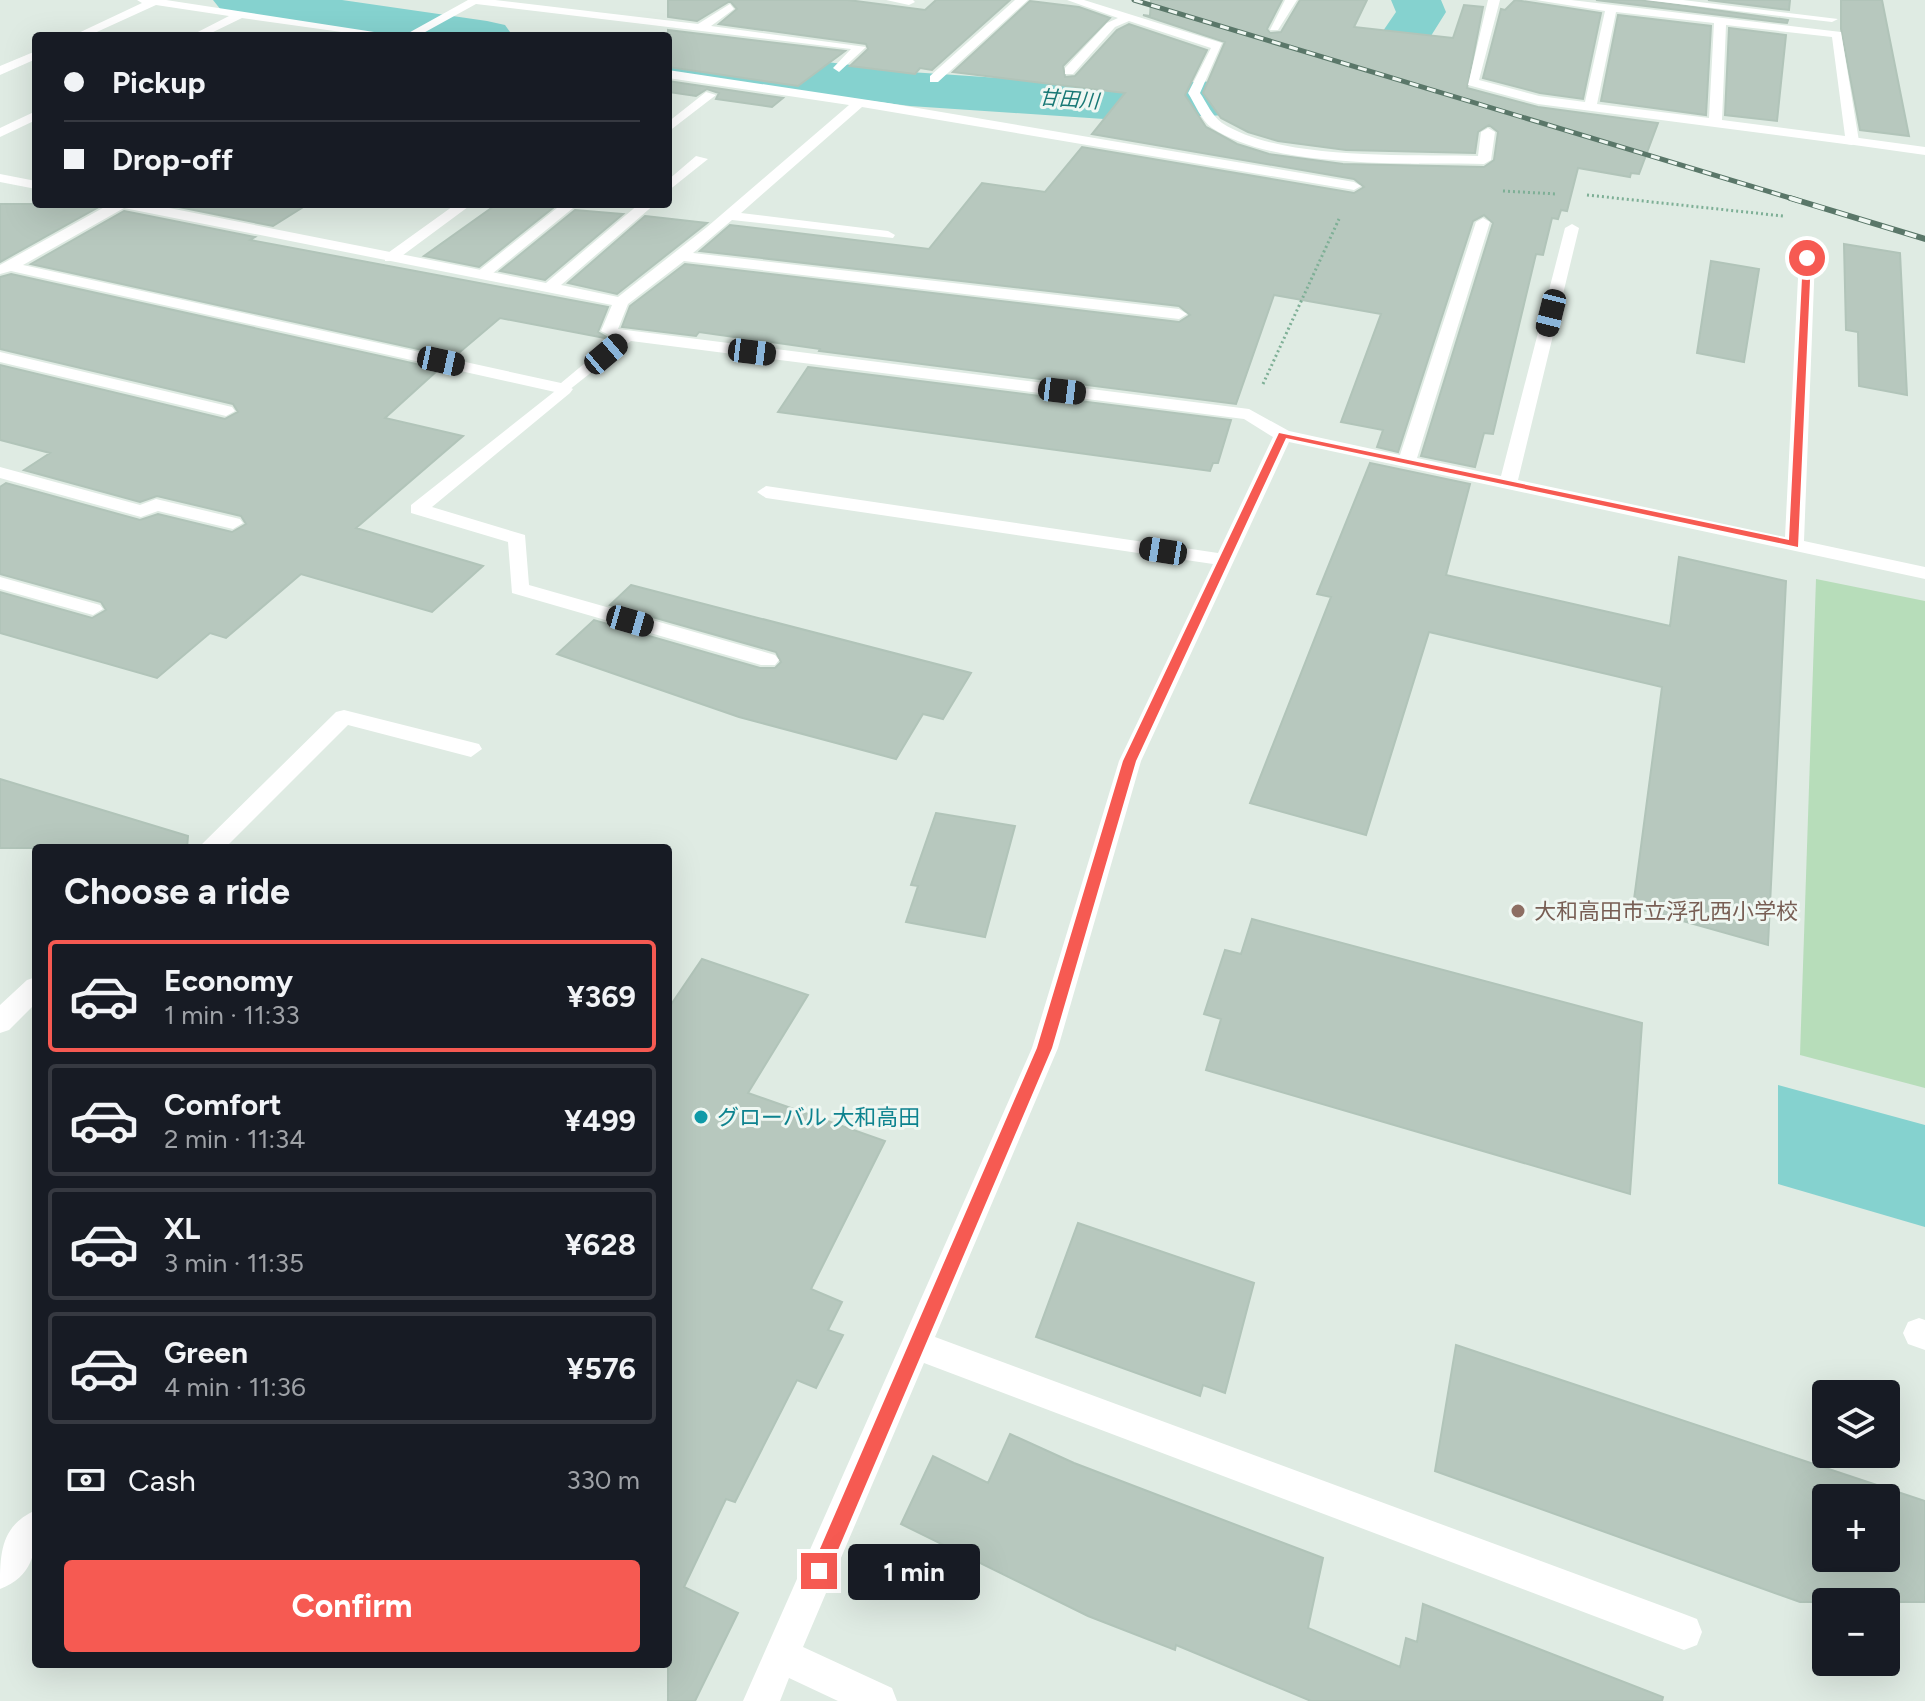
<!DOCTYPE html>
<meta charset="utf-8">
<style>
body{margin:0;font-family:Figtree,"Noto Sans JP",sans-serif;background:#20242c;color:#f1f3f6;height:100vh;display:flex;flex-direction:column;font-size:30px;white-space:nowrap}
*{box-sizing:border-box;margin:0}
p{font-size:26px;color:#9ea1a6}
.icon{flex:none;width:44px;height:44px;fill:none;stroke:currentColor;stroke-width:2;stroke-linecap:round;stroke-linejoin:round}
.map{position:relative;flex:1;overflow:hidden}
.panel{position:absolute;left:32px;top:844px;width:640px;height:824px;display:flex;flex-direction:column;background:#171b24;border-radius:8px;box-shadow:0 8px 32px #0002}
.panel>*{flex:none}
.guide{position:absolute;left:32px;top:32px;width:640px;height:176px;border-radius:8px;box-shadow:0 8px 32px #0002;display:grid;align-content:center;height:176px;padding:0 32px;background:#171b24}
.fabs{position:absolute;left:1812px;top:1380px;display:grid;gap:16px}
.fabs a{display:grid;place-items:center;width:88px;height:88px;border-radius:8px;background:#171b24;box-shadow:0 8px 32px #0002;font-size:40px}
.end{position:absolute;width:36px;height:36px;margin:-18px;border:10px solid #f65a52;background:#fff;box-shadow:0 0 0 4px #fff}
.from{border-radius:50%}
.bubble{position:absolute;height:56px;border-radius:8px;background:#171b24;box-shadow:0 8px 32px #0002;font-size:26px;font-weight:700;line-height:56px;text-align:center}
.car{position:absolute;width:24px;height:48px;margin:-24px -12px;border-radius:10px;box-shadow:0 0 6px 2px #0007;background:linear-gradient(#222 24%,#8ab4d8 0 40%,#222 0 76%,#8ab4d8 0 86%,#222 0)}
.guide b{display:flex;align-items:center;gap:28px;height:76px;font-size:30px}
.guide b+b{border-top:2px solid #363941}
.guide i{width:20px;height:20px;background:#f1f3f6}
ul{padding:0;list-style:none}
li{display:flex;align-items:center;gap:24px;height:112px;margin:0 16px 12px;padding:0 16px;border:4px solid #363941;border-radius:8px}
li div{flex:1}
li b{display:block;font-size:30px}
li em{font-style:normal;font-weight:700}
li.current{border-color:#f65a52}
li>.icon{width:72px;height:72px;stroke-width:1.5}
h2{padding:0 32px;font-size:36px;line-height:96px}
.pay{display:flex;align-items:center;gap:20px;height:88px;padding:0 32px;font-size:30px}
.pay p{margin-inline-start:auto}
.action{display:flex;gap:16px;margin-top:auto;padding:16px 32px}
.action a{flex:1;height:92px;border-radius:8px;background:#f65a52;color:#fff;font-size:32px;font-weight:700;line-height:92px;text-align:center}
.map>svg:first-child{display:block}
</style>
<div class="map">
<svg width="1925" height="1701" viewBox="0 0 1925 1701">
<rect width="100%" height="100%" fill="#dfebe3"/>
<!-- green -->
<path fill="#b7ddba" d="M1816,579L1925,601V1088L1800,1055Z"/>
<!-- water -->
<path fill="#85d2cf" d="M1778,1085L1925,1125V1227L1778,1184Z"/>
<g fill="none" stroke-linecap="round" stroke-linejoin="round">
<!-- river -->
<path fill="#85d2cf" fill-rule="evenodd" d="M213,0H342L487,21L505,25L513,36H382L238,15L221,10Z
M1391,0H1441L1446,12L1397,90L1326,112L1104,119L910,106L668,75V43L910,72L1104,85L1321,78L1359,66L1396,12Z"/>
</g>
<!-- building -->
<path fill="#b7c8be" stroke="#b1c4b9" stroke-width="2" fill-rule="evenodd" d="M668,0H848L925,10L936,0H1010L932,70L920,68L915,74L850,66L868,49L866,44L719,24L737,9L730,1L697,21L668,17Z
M1151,0H1282L1267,29L1270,33L1281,32L1300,0H1367L1354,27L1453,38L1464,5L1483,7L1467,88L1538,107L1658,123L1639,174L1631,173L1630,177L1578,168L1567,211L1561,210L1558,219L1552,218L1543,255L1536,254L1493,434L1484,433L1475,467L1421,456L1493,223L1484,215L1473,221L1398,452L1377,447L1383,430L1341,422L1381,314L1274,295L1236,404L819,351L820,349L699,332L696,336L622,327L630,306L685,264L1179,322L1190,315L1179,306L700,251L730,225L929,249L982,183L1045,192L1082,147L1354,193L1364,187L1354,179L1092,134L1125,93L953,72L1030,1L1079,7L1110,18L1063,66L1065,77L1075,76L1117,30L1129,24L1207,50L1185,95L1206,127L1237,144L1269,154L1343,164L1484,167L1494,160L1498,132L1489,125L1478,132L1475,153L1346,150L1278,141L1248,132L1221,118L1203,93L1225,42L1143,15L1150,16Z
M1515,0L1601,13L1583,99L1540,93L1483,78L1501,9L1505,10Z
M1596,0H1642L1788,20L1787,23Z
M1708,0H1790L1789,10Z
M1841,0H1882L1909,136L1860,130L1841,29Z
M1618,15L1711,26L1706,115L1601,101Z
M1729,28L1786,35L1777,121L1725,115Z
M668,30L845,51L798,86L668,67Z
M668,81L783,98L772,107L716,99L719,93L707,89L696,96L668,92Z
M0,204H104L0,262Z
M164,204H308L273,226Z
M497,204L554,207L479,267L424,256Z
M575,210L623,214L545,280L500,271Z
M124,211L255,237L250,240L608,307L598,332L610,339L500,318L454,357L31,264Z
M645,216L707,223L617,294L568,283Z
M1844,244L1900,253L1907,395L1859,386L1858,332L1846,330Z
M1711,261L1759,269L1744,362L1697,353Z
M11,274L439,369L385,418L463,436L356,528L483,566L432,612L301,574L226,638L210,633L157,678L0,633V592L92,618L106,610L101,602L0,574V487L6,483L140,520L158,514L232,532L246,524L241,516L157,496L140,502L24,470L50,453L0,440V365L225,419L238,412L233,404L0,349V277Z
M808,367L1231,420L1218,463H1213L1210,471L778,412Z
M1370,463L1470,484L1446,575L1670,626L1679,557L1786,581L1768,945L1633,907L1662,687L1429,632L1366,835L1250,803L1331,597L1317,594Z
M631,585L971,673L943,719L923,714L896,759L739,717L557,654L594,620L760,668H775L781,662L776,652L610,605Z
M0,779L188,836L187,848H0Z
M936,813L1015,826L985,937L906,922L918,886L911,885Z
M1252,919L1642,1023L1630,1194L1206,1070L1221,1019L1204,1014L1225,950L1241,954Z
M702,959L808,995L748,1093L885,1141L811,1289L842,1302L828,1330L843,1335L816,1388L797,1380L735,1502L726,1499L684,1587L738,1613L695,1701H668V1009Z
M1078,1223L1254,1283L1225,1393L1203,1385L1200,1396L1036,1337Z
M1456,1345L1925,1501V1602H1800L1435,1471ZM1826,1498H1886V1558H1826Z
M1010,1434L1074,1463L1323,1558L1308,1628L1400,1667L1406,1638L1417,1642L1423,1604L1663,1697L1662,1701H1311L1176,1645L1175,1650L1088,1616L901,1524L933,1456L988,1483Z"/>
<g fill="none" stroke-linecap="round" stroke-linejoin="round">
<!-- path -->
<path stroke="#7eaf96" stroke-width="3" stroke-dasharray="2 3" stroke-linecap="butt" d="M1503,191L1557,194
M1587,195L1783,216
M1263,384L1339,219"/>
<!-- service -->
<path fill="#fff" fill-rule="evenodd" d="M1488,0H1500L1479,80L1539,96L1585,102L1605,11L1536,0H1571L1841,32L1859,141L1852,145L1538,104L1468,85ZM1616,12L1714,23L1709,118L1597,104ZM1726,25L1832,37L1845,136L1722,120Z
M706,92L716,95L668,132V122Z
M456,204H472L395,261H385V255Z
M562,204H578L487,278H477V272Z
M564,384L573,389L570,393L432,507L525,535L529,585L775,655L779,660L775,665H761L512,593L508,542L411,513V505Z
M0,577L100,605L103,609L93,615L0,589Z
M344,710L479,744L482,749L471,757L348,725L225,848H198L336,712Z
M36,977V1003L9,1030L0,1033V1005L27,980Z"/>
<!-- minor -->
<path fill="#fff" fill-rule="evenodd" d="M137,0H166L400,36H370L242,18L205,36H190L229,16L156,5L88,36H72L142,3Z
M468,0H495L698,24L730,4L734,9L711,26L866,47L839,72L833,68L851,49L476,4L418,36H403Z
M886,0H913L915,2L909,5Z
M1015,0H1028L938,82H930V76Z
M1067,0H1084L1222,43L1200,93C1207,103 1212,116 1222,123C1281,161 1408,154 1478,156L1481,132L1488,128L1495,132L1491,160L1484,164C1411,163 1273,169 1212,128C1201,120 1195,104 1188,93L1211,48L1129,21L1115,27L1073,74H1065V68L1107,23L1118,18Z
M1285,0H1297L1278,30H1270Z
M1645,0H1683L1838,19L1832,22Z
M36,51V59L0,75V66Z
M668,70L888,103L1354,182L1361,186L1354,190L862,107L741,213L888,231L895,235L893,238L732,220L693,253L1179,309L1187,314L1179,319L684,261L628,304L618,329L1249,409L1289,431L1400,455L1476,222L1483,218L1490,222L1417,458L1501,476L1565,228L1572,224L1579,228L1518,480L1785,537L1799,258L1807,253L1815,258L1804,541L1925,567V579L1289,442L1141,761L1058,1048L935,1337L1684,1614L1697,1619L1702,1632L1697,1645L1684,1650L924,1363L803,1647L892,1688L897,1701H838L789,1678L780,1701H743L1032,1048L1119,761L1213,564L766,498L757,492L766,486L1218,553L1273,437L1244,419L631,341L564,394L11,271L0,274V265L110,204H149L546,283L639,204H655L561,285L618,297L707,227L849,105L668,78ZM124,208L612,305L601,331L615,338L561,383L23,265Z
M36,111V120L0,137V128Z
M1852,137L1925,147V155L1847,144L1845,141Z
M696,156L708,159L668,191V180Z
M0,174L36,181V189L0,182Z
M0,352L232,407L235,411L226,416L0,362Z
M0,467L140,505L156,499L240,519L243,523L233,529L158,511L141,517L0,478Z
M1919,1318L1925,1320V1350L1908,1344L1903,1333L1908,1322Z
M36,1510C36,1545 38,1574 0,1589C0,1554 0,1526 36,1510Z"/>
<!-- rail-far1 casing -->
<g stroke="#5a7769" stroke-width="5">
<path id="rail-far1" d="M1134,0L1797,200"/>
</g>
<!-- rail casing -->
<g stroke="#5a7769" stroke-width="6">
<path id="rail" d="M1790,198L1925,239"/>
</g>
<!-- rail-far1 -->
<use href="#rail-far1" stroke="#eff7f2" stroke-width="3" stroke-dasharray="9" stroke-linecap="butt"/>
<!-- rail -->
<use href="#rail" stroke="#eff7f2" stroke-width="4" stroke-dasharray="12" stroke-linecap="butt"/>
</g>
<!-- route -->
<path fill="#f65a52" d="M1807,255L1811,258L1798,547L1286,438L1136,761L1052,1048L826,1578H813V1565L1037,1048L1123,761L1279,433L1789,540L1803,258Z"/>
<!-- markers -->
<circle fill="#8d6e63" stroke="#eff7f2" stroke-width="3" cx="1518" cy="911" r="8"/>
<circle fill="#0f9aa8" stroke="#eff7f2" stroke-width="3" cx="701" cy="1117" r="8"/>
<g text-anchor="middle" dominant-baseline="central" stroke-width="6" stroke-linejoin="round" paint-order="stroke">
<!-- far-water labels -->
<g font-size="20" font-style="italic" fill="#197875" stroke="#eff7f2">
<text transform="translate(1069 99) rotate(4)">甘田川</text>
</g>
<!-- education labels -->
<g font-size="22" fill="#785e54" stroke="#eff7f2" text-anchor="start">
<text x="1534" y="911">大和高田市立浮孔西小学校</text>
</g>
<!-- culture labels -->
<g font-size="22" fill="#0d838f" stroke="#eff7f2" text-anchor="start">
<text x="717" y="1117">グローバル 大和高田</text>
</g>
</g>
</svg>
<div class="fabs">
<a><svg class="icon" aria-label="layers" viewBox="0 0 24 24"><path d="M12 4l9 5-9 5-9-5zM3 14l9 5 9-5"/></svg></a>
<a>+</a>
<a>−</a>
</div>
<i class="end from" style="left:1807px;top:258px"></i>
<i class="end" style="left:819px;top:1571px"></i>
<div class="bubble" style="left:848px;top:1544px;width:132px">1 min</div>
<i class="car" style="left:1551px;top:313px;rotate:194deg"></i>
<i class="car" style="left:752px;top:352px;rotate:97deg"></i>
<i class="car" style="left:606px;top:354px;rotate:50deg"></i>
<i class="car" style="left:441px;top:361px;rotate:102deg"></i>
<i class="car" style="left:1062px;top:391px;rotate:97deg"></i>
<i class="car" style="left:1163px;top:551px;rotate:279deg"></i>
<i class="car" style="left:630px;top:621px;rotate:106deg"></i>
<div class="guide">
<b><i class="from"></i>Pickup</b>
<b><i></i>Drop-off</b>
</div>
<section class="panel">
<h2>Choose a ride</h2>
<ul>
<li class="current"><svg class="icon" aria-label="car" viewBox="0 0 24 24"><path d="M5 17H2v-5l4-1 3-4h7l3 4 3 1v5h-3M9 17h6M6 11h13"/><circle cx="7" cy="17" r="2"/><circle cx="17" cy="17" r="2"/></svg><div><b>Economy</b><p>1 min · 11:33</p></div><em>¥369</em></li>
<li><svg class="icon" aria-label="car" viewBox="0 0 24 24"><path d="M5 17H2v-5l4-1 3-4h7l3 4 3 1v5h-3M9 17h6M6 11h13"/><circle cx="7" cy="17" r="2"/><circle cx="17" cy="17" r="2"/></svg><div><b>Comfort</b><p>2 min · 11:34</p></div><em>¥499</em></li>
<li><svg class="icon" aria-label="car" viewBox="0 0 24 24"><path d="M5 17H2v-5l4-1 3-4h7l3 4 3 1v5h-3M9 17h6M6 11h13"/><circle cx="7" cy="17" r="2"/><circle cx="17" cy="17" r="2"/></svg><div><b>XL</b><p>3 min · 11:35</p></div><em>¥628</em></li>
<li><svg class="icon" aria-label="car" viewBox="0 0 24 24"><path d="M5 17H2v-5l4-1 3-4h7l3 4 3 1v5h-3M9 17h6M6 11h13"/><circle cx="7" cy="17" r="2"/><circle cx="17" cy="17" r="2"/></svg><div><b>Green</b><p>4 min · 11:36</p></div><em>¥576</em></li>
</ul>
<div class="pay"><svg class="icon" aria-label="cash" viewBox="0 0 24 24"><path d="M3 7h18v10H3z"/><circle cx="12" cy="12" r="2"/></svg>Cash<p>330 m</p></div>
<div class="action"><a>Confirm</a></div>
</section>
</div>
